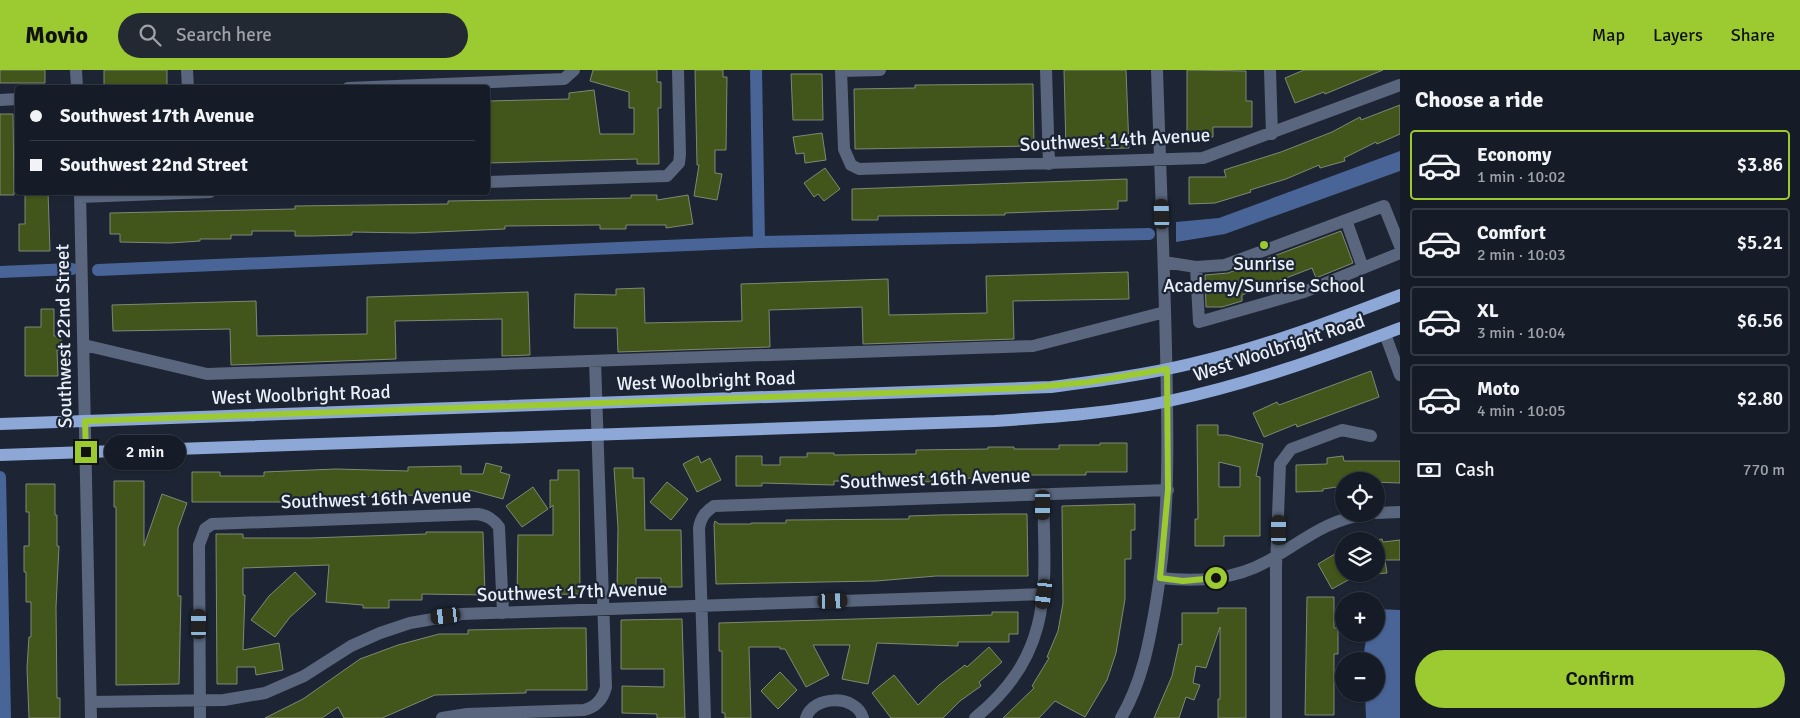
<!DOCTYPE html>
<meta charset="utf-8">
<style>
body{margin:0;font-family:Signika,sans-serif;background:#232933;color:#f1f3f6;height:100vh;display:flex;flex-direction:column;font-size:19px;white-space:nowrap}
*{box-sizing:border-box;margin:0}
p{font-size:16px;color:#9ea1a7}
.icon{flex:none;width:28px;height:28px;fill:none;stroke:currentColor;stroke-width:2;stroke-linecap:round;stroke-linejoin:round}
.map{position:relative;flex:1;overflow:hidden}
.panel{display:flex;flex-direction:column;background:#161c27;width:400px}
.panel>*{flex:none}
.banner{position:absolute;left:15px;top:15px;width:475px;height:110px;border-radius:5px;box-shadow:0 1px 4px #0004,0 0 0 1px #353a44;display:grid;align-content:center;height:110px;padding:0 15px;background:#161c27}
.controls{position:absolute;left:1335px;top:402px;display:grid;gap:10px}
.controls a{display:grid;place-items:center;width:50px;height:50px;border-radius:50%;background:#161c27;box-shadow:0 1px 4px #0004,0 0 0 1px #353a44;font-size:25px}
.end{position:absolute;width:22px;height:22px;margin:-11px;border:6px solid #9cca31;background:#111;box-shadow:0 0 0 2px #111}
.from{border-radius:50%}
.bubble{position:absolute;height:35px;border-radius:18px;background:#161c27;box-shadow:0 1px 4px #0004,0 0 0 1px #353a44;font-size:16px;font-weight:600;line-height:35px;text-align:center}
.car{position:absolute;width:15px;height:30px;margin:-15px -8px;border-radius:6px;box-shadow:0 0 4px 1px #0007;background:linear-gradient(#222 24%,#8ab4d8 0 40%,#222 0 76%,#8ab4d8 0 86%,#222 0)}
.banner b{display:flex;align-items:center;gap:18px;height:48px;font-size:19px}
.banner b+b{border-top:1px solid #353a44}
.banner i{width:12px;height:12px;background:#f1f3f6}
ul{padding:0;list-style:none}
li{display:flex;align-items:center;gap:15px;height:70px;margin:0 10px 8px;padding:0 5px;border:2px solid #353a44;border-radius:5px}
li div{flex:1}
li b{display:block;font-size:19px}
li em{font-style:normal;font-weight:600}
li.selected{border-color:#9cca31}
li>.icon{width:45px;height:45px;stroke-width:1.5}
h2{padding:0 15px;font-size:22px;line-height:60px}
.pay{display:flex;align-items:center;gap:12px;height:55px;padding:0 15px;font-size:19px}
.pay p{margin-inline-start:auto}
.primary-button{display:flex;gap:10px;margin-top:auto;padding:10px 15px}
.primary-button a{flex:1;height:58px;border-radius:30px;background:#9cca31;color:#111;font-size:20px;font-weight:600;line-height:58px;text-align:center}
header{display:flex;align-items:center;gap:30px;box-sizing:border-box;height:70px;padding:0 25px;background:#9cca31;color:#111}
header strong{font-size:24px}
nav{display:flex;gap:28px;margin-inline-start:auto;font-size:18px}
.search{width:350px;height:45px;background:#232933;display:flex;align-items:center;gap:12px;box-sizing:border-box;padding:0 18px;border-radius:28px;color:#9ea1a7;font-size:19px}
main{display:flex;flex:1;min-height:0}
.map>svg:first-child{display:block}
</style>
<header>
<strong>Movio</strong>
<div class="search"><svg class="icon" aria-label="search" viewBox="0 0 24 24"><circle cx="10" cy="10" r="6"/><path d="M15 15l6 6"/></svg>Search here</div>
<nav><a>Map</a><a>Layers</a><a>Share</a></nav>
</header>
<main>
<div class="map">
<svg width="1400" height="648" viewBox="0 0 1400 648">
<rect width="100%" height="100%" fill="#1d2534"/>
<!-- water -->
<path fill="#496597" d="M1400,81V101L1225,164L1176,172V152L1219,148Z
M1376,539L1400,540V648H1366L1365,624H1376V591H1364L1363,588L1367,564H1376Z"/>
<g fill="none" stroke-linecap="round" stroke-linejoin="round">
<!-- canal -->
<path stroke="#496597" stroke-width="12" d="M756,0L759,172
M98,200L759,172L1149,164
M0,202L72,199
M0,407L5,648"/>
</g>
<!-- building -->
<path fill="#42551a" stroke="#808875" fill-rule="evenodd" d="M0,0H45V13H0Z
M104,0H167V18H148V15L104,18Z
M593,0H657V12H661V38H658L659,94H637V89L488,93V31L569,29V23L594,20L600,64H634V38H629V22L590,11Z
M695,0H723V7H727L726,80H715V103L722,104L717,130L694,126L699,95H697Z
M1064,0H1126L1129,78L1066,79Z
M1187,0L1246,1V31H1252V57H1213V67H1187Z
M1304,0H1383L1325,24L1324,22L1295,33L1285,8Z
M791,4H822L823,50H793Z
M1033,14L1034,76L855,79L854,19L915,18V15Z
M1400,35V64L1377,74L1376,72L1344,88L1345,91L1320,98L1319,95L1286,109L1250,120L1251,122L1215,133L1189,134V107H1226L1224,100L1281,82L1332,62L1360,47L1361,50Z
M0,44H13L14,125H0Z
M822,63L826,90L805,93L804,83L796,84L793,67Z
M825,98L840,119L824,131L818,124L814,127L804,113Z
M1127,109V131H1118V139L1005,143V145L878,146V150H852V119Z
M25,122H48L50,181H19V154H25Z
M631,125H657V130L688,125L693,154L666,158V155H626V159H600V155L505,156V159L413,163L352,162V165L312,166H295V161H252V165H231V169H200V171L170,173L120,172V164H110V143L295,139V136L448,134V131L631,128Z
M1341,161L1353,193L1316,208L1312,198L1242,225V231L1222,237H1206L1205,205L1228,203Z
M1128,202L1129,229L1013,231L1014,269L863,274L862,237L769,240L770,277L618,282L617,258H574L575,224L616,225V219L644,218L645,253L742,251L741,214L771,213L888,209L889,245L987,243L986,206Z
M528,222L530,285L502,286V249L395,251L396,289L231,295L230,259L113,261L112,235L256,231L257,266L367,264V227Z
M41,239H54V266H61V280H57L58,306H25V257H41Z
M1371,301L1379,327L1297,357L1296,354L1264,367L1253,343L1277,332L1279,335Z
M1197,355H1218V365H1227L1263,374L1256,406L1260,407V466H1224V476H1195V449H1198ZM1219,392L1240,397V417H1219Z
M1100,373H1127V402H1086V405H1014V407L942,409V412L834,411V415L762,413V416H736V386H762V395H780V387H807V383H834V385L916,384V380L988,379V377H1014V379H1059V375H1100Z
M698,386L701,393L710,388L721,410L697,422L683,394Z
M1343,386L1344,391H1400V413L1344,411V416L1323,419V421L1296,422V395L1327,394V388Z
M486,393L502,397L500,402L510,405L503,429L470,420V426L397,425L362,427V430L291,429V432H192V402H220V406H264V402L336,399L408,401V397L461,396V404H483Z
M614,398H633V408H644L645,460H681L682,517H661V508H636V519H617L618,458Z
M558,400H579L580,524L517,525L518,465H553V435L550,438V410H558Z
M114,411H144V476L162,424L187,433L178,458V526H181L179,614L116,615V437H114Z
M667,412L688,429L671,450L650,432Z
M26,414H55V445H57V476H59L56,537L57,628H60V648H29L27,598L29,567H31V532H26V502H24V476H29V442H26Z
M533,417L548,439L522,457L506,436Z
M1135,434V460H1131V489H1125V529L1116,583L1107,610L1085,647L1055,631L1039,648H1003L1034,618L1032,616L1049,588L1047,587L1058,561L1063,533L1062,436Z
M1001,444H1027L1028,506H936L876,511L716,514L714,454L715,451L719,454H751V453H786V450L909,449V446L939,445Z
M426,462H483L485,525L422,524V530H389V538H363V535L326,532L329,495L243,498V525H245L243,580L279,573L283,600L256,605L255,597H237V614H217L216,464H243V468H310L426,464Z
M1382,469L1383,472L1400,470V490H1385L1387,503L1376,504V470Z
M1340,481L1344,487V504H1359L1332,519L1318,494Z
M295,502L316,524L290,547L275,567L251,550L269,526Z
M1307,527H1334V558H1338V584H1334V645H1305Z
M1218,538H1246V648H1218V629H1220V557L1206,598L1196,596L1193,613L1200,615L1194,630L1186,627L1179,648H1154L1172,606L1179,574L1182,575V543H1218Z
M992,542H1018V564H1009V572H958V576L877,573L868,614L842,609L850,575H813L829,605L806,617L785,579H780V577H749L751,648H725V643H722V581H719V553L992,545Z
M682,549L685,648H657V644L622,643V616L664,617V599H621V550Z
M560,558H586L587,620H526V623L435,625L382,648H344L338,637L322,648H265L303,629L360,589L398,575L439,564H468V560Z
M989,577L1002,592L979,612L981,616L960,631L943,648H891L872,623L894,605L918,635L939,615L965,595L967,597Z
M780,602L797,620L778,639L761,621Z"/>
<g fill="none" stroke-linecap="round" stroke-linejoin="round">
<!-- minor -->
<path stroke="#59667d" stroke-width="12" d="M76,0L77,18
M187,0L188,18
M841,0L844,79L851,95L859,99L1203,88L1400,15
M1046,0L1049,94
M1270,0L1272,64
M841,1L880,0
M348,18L564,9L574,0
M0,30L18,29
M488,112L667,106L679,93L680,84L678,0
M80,122L91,648
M80,127L210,122
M1346,150L1363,198
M1164,192L1196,197L1199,252L1304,222L1400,183
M1196,197L1225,195L1384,136L1400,176
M1385,264L1400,305
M84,275L207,304L1033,276L1165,242
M1376,443L1400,442
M1160,508C1198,512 1234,510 1268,491C1303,471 1327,449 1368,444
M91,632L224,630L265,623L304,606L351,576L380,563L410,553L462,544L1044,524
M200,648L199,475L205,459L212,454L478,444C488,446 493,449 499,457L503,543
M442,648L467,644L584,640C596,637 603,629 606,617L595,291
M705,648L699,458C701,447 705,442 714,436L1168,420
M806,648C813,625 856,624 863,648
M975,648C1055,583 1045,517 1043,424
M1121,648C1142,612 1149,574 1156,533C1170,449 1168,365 1166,280C1164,187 1160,93 1157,0
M1276,648V497L1280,394L1291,379L1342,360L1371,366"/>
<!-- major -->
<path stroke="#8da8d6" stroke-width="12" d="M0,354L1051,317C1098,311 1144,305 1190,294C1262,278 1332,251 1400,225
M0,385L995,351C1054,347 1112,343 1169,331C1249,314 1324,287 1400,258"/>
</g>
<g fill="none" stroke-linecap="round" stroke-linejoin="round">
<!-- route -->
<path stroke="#9cca31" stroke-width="6" d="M86,382L85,351L1026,318L1089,312L1167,299L1168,420L1160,508L1183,511L1216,508"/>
</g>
<!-- markers -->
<circle fill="#9cca31" stroke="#1d2534" stroke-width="2" cx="1264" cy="175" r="5"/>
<g text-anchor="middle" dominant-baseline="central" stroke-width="4.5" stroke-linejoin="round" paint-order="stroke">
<!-- street labels -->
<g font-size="19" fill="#eaf0fa" stroke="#1d2534">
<text transform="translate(1115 70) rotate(-3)">Southwest 14th Avenue</text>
<text transform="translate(64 266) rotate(-91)">Southwest 22nd Street</text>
<text transform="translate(1279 278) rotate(-18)">West Woolbright Road</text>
<text transform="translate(706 311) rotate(-2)">West Woolbright Road</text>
<text transform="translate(301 325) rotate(-2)">West Woolbright Road</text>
<text transform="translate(935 409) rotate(-2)">Southwest 16th Avenue</text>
<text transform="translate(376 429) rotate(-2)">Southwest 16th Avenue</text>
<text transform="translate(572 522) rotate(-2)">Southwest 17th Avenue</text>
</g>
<!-- poi labels -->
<g font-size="19" fill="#eaf0fa" stroke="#1d2534">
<text x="1264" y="194">Sunrise<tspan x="1264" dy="22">Academy/Sunrise School</tspan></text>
</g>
</g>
</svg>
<div class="controls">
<a><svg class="icon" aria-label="locate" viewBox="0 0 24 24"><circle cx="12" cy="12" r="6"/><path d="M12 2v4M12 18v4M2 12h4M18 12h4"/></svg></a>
<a><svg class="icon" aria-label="layers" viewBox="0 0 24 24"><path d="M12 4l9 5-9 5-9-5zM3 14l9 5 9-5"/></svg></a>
<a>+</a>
<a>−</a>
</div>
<i class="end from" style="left:1216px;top:508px"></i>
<i class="end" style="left:86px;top:382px"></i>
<div class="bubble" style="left:104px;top:365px;width:82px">2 min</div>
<i class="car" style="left:1162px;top:144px;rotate:358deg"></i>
<i class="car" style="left:1043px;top:435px;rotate:180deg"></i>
<i class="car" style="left:1279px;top:460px;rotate:0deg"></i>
<i class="car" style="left:1044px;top:524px;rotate:187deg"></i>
<i class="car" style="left:833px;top:531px;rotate:88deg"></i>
<i class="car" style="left:446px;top:546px;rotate:263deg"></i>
<i class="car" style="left:199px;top:554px;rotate:0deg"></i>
<div class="banner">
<b><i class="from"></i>Southwest 17th Avenue</b>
<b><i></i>Southwest 22nd Street</b>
</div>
</div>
<section class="panel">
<h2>Choose a ride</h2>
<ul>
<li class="selected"><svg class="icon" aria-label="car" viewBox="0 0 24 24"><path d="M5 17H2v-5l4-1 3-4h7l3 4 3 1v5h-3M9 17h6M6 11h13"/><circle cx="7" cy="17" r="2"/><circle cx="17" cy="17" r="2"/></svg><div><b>Economy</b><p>1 min · 10:02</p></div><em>$3.86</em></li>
<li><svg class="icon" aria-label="car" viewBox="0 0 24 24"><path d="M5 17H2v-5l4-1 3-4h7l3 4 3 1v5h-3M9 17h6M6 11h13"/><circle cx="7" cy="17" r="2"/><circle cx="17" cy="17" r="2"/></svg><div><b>Comfort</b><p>2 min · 10:03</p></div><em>$5.21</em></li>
<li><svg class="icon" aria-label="car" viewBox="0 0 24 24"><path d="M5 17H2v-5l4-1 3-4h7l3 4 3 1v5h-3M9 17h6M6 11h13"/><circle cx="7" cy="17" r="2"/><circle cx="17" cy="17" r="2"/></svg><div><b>XL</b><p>3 min · 10:04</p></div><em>$6.56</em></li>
<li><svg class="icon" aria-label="car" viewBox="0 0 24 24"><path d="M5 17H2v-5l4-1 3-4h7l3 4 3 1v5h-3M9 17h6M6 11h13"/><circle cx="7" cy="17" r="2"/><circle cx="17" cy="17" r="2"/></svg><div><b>Moto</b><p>4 min · 10:05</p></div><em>$2.80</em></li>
</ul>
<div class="pay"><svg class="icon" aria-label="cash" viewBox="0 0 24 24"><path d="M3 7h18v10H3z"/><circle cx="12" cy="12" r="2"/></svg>Cash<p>770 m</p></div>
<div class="primary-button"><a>Confirm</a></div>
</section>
</main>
